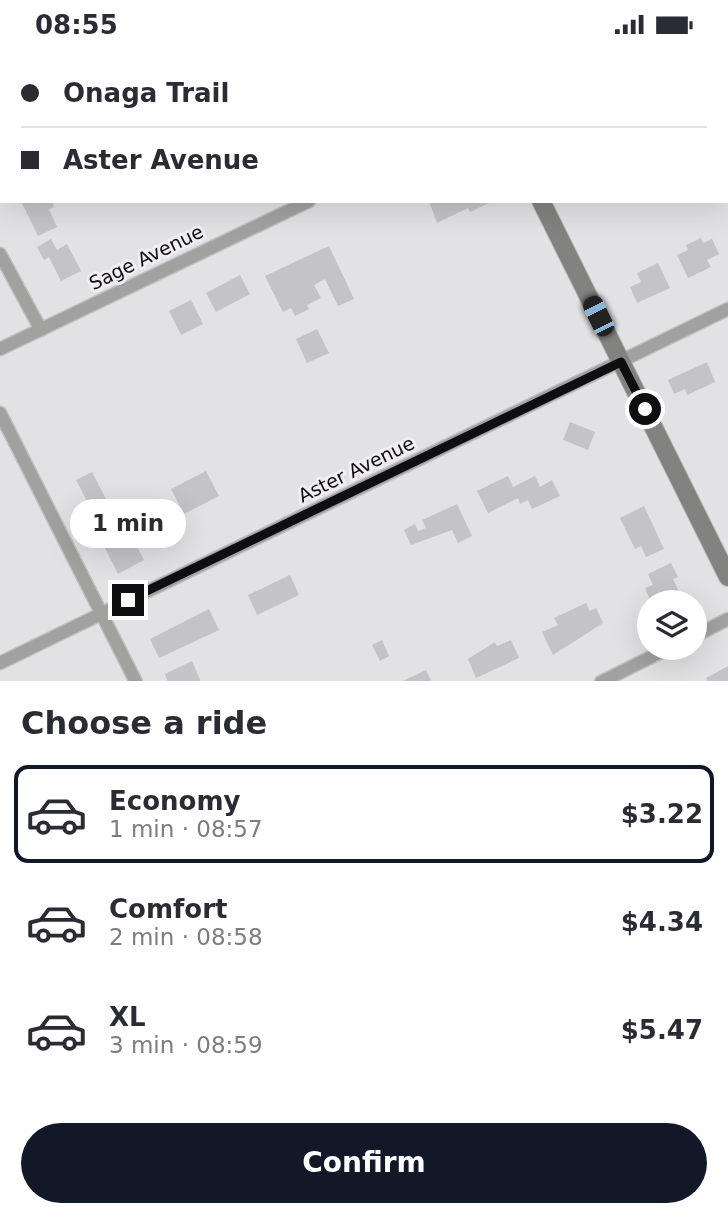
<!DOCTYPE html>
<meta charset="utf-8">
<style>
body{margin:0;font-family:"DejaVu Sans",sans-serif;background:#f7f7f7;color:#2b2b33;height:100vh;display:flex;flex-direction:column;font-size:26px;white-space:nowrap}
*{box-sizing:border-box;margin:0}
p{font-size:23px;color:#7c7c81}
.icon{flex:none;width:38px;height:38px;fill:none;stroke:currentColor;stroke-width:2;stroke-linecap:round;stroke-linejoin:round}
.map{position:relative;height:632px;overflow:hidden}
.drawer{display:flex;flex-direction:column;background:#fff;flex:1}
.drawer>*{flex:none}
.guide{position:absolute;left:0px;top:0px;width:728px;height:154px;box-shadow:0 7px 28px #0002;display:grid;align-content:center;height:154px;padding:0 21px;background:#fff}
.controls{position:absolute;left:637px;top:541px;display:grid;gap:14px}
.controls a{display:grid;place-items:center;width:70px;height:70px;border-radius:50%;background:#fff;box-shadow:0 7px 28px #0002;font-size:35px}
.end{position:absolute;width:32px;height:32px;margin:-16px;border:9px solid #0f0e10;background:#fff;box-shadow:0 0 0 4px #fff}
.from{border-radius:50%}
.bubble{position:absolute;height:49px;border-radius:24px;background:#fff;box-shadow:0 7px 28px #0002;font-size:23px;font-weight:800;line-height:49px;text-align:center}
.car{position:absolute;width:21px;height:42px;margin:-21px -10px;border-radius:9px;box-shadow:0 0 5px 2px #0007;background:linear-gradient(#222 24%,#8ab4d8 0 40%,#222 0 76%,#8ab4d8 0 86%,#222 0)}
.guide b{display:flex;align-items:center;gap:24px;height:66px;font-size:26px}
.guide b+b{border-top:2px solid #e1e1e2}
.guide i{width:18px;height:18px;background:#2b2b33}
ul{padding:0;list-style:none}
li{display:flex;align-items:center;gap:21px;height:98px;margin:0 14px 10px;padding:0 7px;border:4px solid transparent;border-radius:14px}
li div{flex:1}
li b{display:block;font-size:26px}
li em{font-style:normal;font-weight:800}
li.on{border-color:#111827}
li>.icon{width:63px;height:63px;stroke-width:1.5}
h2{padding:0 21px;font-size:32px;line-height:84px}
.button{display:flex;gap:14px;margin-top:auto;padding:14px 21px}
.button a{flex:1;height:80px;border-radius:42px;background:#111827;color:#fff;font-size:28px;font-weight:800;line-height:80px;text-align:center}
.status{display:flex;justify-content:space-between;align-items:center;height:49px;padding:0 35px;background:#fff;direction:ltr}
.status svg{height:19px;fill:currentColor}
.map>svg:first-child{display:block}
</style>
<div class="status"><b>08:55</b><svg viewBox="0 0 49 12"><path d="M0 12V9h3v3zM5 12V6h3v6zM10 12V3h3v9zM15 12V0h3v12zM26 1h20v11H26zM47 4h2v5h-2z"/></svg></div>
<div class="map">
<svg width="728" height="633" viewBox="0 0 728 633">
<rect width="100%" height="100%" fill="#e2e1e4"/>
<!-- building -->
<path fill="#c4c3c7" d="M21,152H52L54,158L49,160L57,178L38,187Z
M429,152H493L470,163L468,159L437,174Z
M701,189L703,194L712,190L719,205L707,211L711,218L688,229L677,206L688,201L686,196Z
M51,190L57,201L67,195L81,222L61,232L49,208L44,211L37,198Z
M329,197L354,250L338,257L325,230L314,236L321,249L307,256L309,260L295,267L291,259L283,263L265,227Z
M658,214L670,239L637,254L630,238L641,233L637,224Z
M240,226L250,245L216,263L206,244Z
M191,251L203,275L181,286L169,262Z
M317,280L329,304L307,314L296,290Z
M707,313L715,333L687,346L685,340L674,345L668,331Z
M570,373L595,383L588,401L563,391Z
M206,422L219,447L184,465L171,440Z
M92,423L106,450L90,458L76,431Z
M508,427L513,438L535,427L540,438L552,431L560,447L532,460L528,451L520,455L518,449L488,464L477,442Z
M457,455L472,487L458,494L452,481L411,496L404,481L415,475L418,482L426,479L422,471Z
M644,457L664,500L646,508L641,497L635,500L620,469Z
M115,466L121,477L125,475L144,511L118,525L94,477Z
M671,514L678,528L673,530L682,549L672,553H659L657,548L650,551L645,539L653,536L648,525Z
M290,526L299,546L257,566L248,546Z
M586,554L590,562L596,559L603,574L553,606L542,583L558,576L554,569Z
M209,560L219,581L159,609L150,590Z
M382,591L389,607L380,612L372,596Z
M511,591L519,609L476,629L468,610L495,593L497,597Z
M192,612L201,633H168L165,625Z
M728,617V633H708L706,629Z
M426,621L432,633H401Z"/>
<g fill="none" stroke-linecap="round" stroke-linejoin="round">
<!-- lane casing -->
<g stroke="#c0bfc2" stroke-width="9">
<path id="lane" d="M273,0L274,2"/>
</g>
<!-- street casing -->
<g stroke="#c0bfc2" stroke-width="15">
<path id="street" d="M0,205L41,281
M0,300L309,152
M0,364L136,633
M695,587L728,570
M0,614L728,260
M601,633L671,598"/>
</g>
<!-- secondary casing -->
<g stroke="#c0bfc2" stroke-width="20">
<path id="secondary" d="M466,0L467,2
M618,2L622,0
M541,152L728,528"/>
</g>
<!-- lane -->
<use href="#lane" stroke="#a1a1a0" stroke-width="6"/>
<!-- street -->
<use href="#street" stroke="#a1a1a0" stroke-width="12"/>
<!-- secondary -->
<use href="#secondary" stroke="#828280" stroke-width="18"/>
</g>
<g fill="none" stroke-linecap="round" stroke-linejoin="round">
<!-- route -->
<path stroke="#0f0e10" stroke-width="9" d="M128,551L621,313L645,360"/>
</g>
<g text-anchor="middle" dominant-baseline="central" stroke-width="6" stroke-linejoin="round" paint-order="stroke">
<!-- street labels -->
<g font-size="19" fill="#0f0e10" stroke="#f0eef2">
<text transform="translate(146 208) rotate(-26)">Sage Avenue</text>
<text transform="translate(356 420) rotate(-26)">Aster Avenue</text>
</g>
</g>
</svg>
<div class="controls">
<a><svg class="icon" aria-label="layers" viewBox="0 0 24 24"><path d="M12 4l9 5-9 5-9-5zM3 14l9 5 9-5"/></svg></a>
</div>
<i class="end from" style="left:645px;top:360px"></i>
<i class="end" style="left:128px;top:551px"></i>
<div class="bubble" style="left:70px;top:450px;width:116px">1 min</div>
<i class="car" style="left:598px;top:267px;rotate:334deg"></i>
<div class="guide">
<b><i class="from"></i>Onaga Trail</b>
<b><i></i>Aster Avenue</b>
</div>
</div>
<section class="drawer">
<h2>Choose a ride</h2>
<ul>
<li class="on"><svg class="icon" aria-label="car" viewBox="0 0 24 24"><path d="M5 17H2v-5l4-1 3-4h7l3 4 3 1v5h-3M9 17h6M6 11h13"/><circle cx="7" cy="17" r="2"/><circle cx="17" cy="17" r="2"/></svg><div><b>Economy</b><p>1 min · 08:57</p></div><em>$3.22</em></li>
<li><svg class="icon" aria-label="car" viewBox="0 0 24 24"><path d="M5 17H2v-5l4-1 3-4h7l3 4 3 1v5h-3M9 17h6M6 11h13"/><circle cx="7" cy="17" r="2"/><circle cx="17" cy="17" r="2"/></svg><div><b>Comfort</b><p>2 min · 08:58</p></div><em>$4.34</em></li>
<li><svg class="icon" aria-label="car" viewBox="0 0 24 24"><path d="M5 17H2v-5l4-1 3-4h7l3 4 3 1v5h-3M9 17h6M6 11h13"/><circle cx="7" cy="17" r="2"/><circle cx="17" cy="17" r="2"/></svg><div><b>XL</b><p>3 min · 08:59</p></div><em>$5.47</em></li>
</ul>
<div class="button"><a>Confirm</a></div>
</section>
